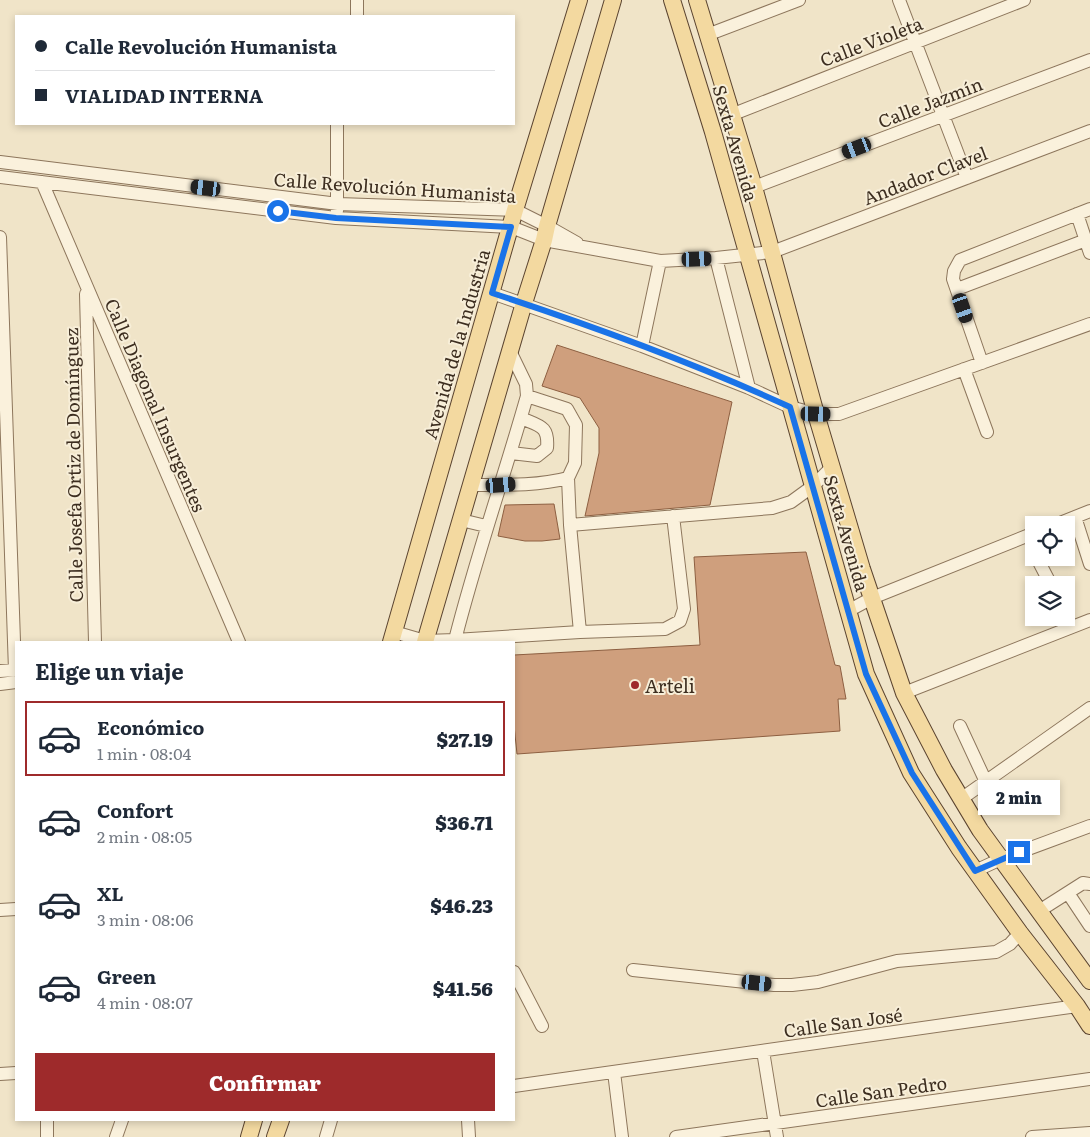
<!DOCTYPE html>
<html lang="es">
<meta charset="utf-8">
<style>
body{margin:0;font-family:Literata,serif;background:#f2f2f3;color:#1f2937;height:100vh;display:flex;flex-direction:column;font-size:19px;white-space:nowrap}
*{box-sizing:border-box;margin:0}
p{font-size:16px;color:#747a83}
.icon{flex:none;width:28px;height:28px;fill:none;stroke:currentColor;stroke-width:2;stroke-linecap:round;stroke-linejoin:round}
.map{position:relative;flex:1;overflow:hidden}
.panel{position:absolute;left:15px;top:641px;width:500px;height:480px;display:flex;flex-direction:column;background:#fff;border-radius:0px;box-shadow:0 2px 8px #0003}
.panel>*{flex:none}
.top-card{position:absolute;left:15px;top:15px;width:500px;height:110px;border-radius:0px;box-shadow:0 2px 8px #0003;display:grid;align-content:center;height:110px;padding:0 20px;background:#fff}
.fabs{position:absolute;left:1025px;top:516px;display:grid;gap:10px}
.fabs a{display:grid;place-items:center;width:50px;height:50px;border-radius:0px;background:#fff;box-shadow:0 2px 8px #0003;font-size:25px}
.end{position:absolute;width:22px;height:22px;margin:-11px;border:6px solid #1a73e8;background:#fff;box-shadow:0 0 0 2px #fff}
.from{border-radius:50%}
.bubble{position:absolute;height:35px;border-radius:0px;background:#fff;box-shadow:0 2px 8px #0003;font-size:16px;font-weight:800;line-height:35px;text-align:center}
.car{position:absolute;width:15px;height:30px;margin:-15px -8px;border-radius:6px;box-shadow:0 0 4px 1px #0007;background:linear-gradient(#222 24%,#8ab4d8 0 40%,#222 0 76%,#8ab4d8 0 86%,#222 0)}
.top-card b{display:flex;align-items:center;gap:18px;height:48px;font-size:19px}
.top-card b+b{border-top:1px solid #e0e1e3}
.top-card i{width:12px;height:12px;background:#1f2937}
ul{padding:0;list-style:none}
li{display:flex;align-items:center;gap:15px;height:75px;margin:0 10px 8px;padding:0 10px;border:2px solid transparent;border-radius:0px}
li div{flex:1}
li b{display:block;font-size:19px}
li em{font-style:normal;font-weight:800}
li.current{border-color:#9e2a2b}
li>.icon{width:45px;height:45px;stroke-width:1.5}
h2{padding:0 20px;font-size:22px;line-height:60px}
.action{display:flex;gap:10px;margin-top:auto;padding:10px 20px}
.action a{flex:1;height:58px;border-radius:0px;background:#9e2a2b;color:#fff;font-size:20px;font-weight:800;line-height:58px;text-align:center}
.map>svg:first-child{display:block}
</style>
<div class="map">
<svg width="1090" height="1137" viewBox="0 0 1090 1137">
<rect width="100%" height="100%" fill="#f0e4c8"/>
<!-- building -->
<path fill="#cf9f7d" stroke="#8d5f41" d="M557,345L732,402L710,505L585,516L599,453V428L580,398L542,386Z
M554,504L560,539L542,541H525L498,536L505,505Z
M806,552L835,665L840,666L846,699H838L840,731L517,754L514,725V655L700,645L694,557Z"/>
<g fill="none" stroke-linecap="round" stroke-linejoin="round">
<!-- minor casing -->
<g stroke="#8d765c" stroke-width="14">
<path id="minor" d="M357,0V16
M899,0L967,178
M707,35L799,0
M731,115L1024,0
M337,124V211
M0,162L338,204L515,210L547,226L577,243
M0,177L336,218L511,227L544,240L660,261L716,258L772,252L1090,131
M42,182L239,642
M754,187L1090,60
M1077,214L1090,253
M0,237L15,670
M716,258L749,388
M957,289L1086,240
M492,293L642,346L749,388L790,407L816,414H839L1090,324
M86,294L95,642
M642,346L660,261
M510,351L526,384L527,396C504,477 476,557 455,640L580,632L665,629L680,621L684,609L673,516
M982,363L953,279L954,271L960,260L1090,209
M964,369L987,432
M511,453L537,456L547,448C549,425 539,426 521,418
M568,478L570,525L580,632
M472,485C503,485 538,486 568,478L575,463L576,425L567,409L527,396
M1075,517L1090,564
M461,520L486,526
M570,525L772,508L791,502L813,486L833,466
M1055,525L1090,511
M1037,558L1051,585
M848,611L872,598L1034,533
M394,632L425,641L455,640
M0,671L16,670
M0,684L16,682
M904,693L1090,620
M960,726L986,782
M961,799L1090,708
M975,871L1001,859L1090,826
M1068,893L1090,926
M0,910L16,909
M1039,911L1083,883L1090,884
M633,970L774,985H792L818,982L897,961L996,952L1010,944L1020,933
M514,972L542,1026
M763,1051L777,1137
M614,1072L622,1137
M0,1074L16,1073
M514,1086L1077,1006
M47,1120V1137
M468,1120L469,1137
M116,1137L122,1120
M326,1137L331,1120
M676,1137L1090,1079
M1032,1137L1090,1133"/>
</g>
<!-- major casing -->
<g stroke="#5b4430" stroke-width="18">
<path id="major" d="M672,0L713,132L866,674L911,773L959,848L1020,933L1077,1006L1090,1026
M697,0L754,187L816,414L862,569L904,693L944,770L980,830L1090,981
M391,642L515,210L579,0
M425,642L524,303L544,240L547,226L613,0
M249,1137L254,1120
M275,1137L281,1120"/>
</g>
<!-- minor -->
<use href="#minor" stroke="#faf1dc" stroke-width="12"/>
<!-- major -->
<use href="#major" stroke="#f3d9a0" stroke-width="16"/>
</g>
<g fill="none" stroke-linecap="round" stroke-linejoin="round">
<!-- route -->
<path stroke="#1a73e8" stroke-width="6" d="M278,211L336,218L511,227L492,293C593,326 694,363 790,407L866,674L912,773L975,871L1019,852"/>
</g>
<!-- markers -->
<circle fill="#9e2a2b" stroke="#f7eed8" stroke-width="2" cx="635" cy="685" r="5"/>
<g text-anchor="middle" dominant-baseline="central" stroke-width="4" stroke-linejoin="round" paint-order="stroke">
<!-- street labels -->
<g font-size="18" fill="#3d2e20" stroke="#f7eed8">
<text transform="translate(871 41) rotate(-21)">Calle Violeta</text>
<text transform="translate(930 102) rotate(-21)">Calle Jazmín</text>
<text transform="translate(736 143) rotate(74)">Sexta Avenida</text>
<text transform="translate(925 175) rotate(-21)">Andador Clavel</text>
<text transform="translate(395 187) rotate(4)">Calle Revolución Humanista</text>
<text transform="translate(456 344) rotate(-74)">Avenida de la Industria</text>
<text transform="translate(156 405) rotate(67)">Calle Diagonal Insurgentes</text>
<text transform="translate(73 465) rotate(-91)">Calle Josefa Ortiz de Domínguez</text>
<text transform="translate(847 533) rotate(74)">Sexta Avenida</text>
<text transform="translate(843 1022) rotate(-8)">Calle San José</text>
<text transform="translate(881 1091) rotate(-8)">Calle San Pedro</text>
</g>
<!-- poi labels -->
<g font-size="18" fill="#3d2e20" stroke="#f7eed8" text-anchor="start">
<text x="645" y="685">Arteli</text>
</g>
</g>
</svg>
<div class="fabs">
<a><svg class="icon" aria-label="locate" viewBox="0 0 24 24"><circle cx="12" cy="12" r="6"/><path d="M12 2v4M12 18v4M2 12h4M18 12h4"/></svg></a>
<a><svg class="icon" aria-label="layers" viewBox="0 0 24 24"><path d="M12 4l9 5-9 5-9-5zM3 14l9 5 9-5"/></svg></a>
</div>
<i class="end from" style="left:278px;top:211px"></i>
<i class="end" style="left:1019px;top:852px"></i>
<div class="bubble" style="left:978px;top:780px;width:82px">2 min</div>
<i class="car" style="left:857px;top:148px;rotate:249deg"></i>
<i class="car" style="left:206px;top:188px;rotate:277deg"></i>
<i class="car" style="left:697px;top:259px;rotate:88deg"></i>
<i class="car" style="left:963px;top:308px;rotate:161deg"></i>
<i class="car" style="left:816px;top:414px;rotate:91deg"></i>
<i class="car" style="left:501px;top:485px;rotate:86deg"></i>
<i class="car" style="left:757px;top:983px;rotate:96deg"></i>
<div class="top-card">
<b><i class="from"></i>Calle Revolución Humanista</b>
<b><i></i>VIALIDAD INTERNA</b>
</div>
<section class="panel">
<h2>Elige un viaje</h2>
<ul>
<li class="current"><svg class="icon" aria-label="car" viewBox="0 0 24 24"><path d="M5 17H2v-5l4-1 3-4h7l3 4 3 1v5h-3M9 17h6M6 11h13"/><circle cx="7" cy="17" r="2"/><circle cx="17" cy="17" r="2"/></svg><div><b>Económico</b><p>1 min · 08:04</p></div><em>$27.19</em></li>
<li><svg class="icon" aria-label="car" viewBox="0 0 24 24"><path d="M5 17H2v-5l4-1 3-4h7l3 4 3 1v5h-3M9 17h6M6 11h13"/><circle cx="7" cy="17" r="2"/><circle cx="17" cy="17" r="2"/></svg><div><b>Confort</b><p>2 min · 08:05</p></div><em>$36.71</em></li>
<li><svg class="icon" aria-label="car" viewBox="0 0 24 24"><path d="M5 17H2v-5l4-1 3-4h7l3 4 3 1v5h-3M9 17h6M6 11h13"/><circle cx="7" cy="17" r="2"/><circle cx="17" cy="17" r="2"/></svg><div><b>XL</b><p>3 min · 08:06</p></div><em>$46.23</em></li>
<li><svg class="icon" aria-label="car" viewBox="0 0 24 24"><path d="M5 17H2v-5l4-1 3-4h7l3 4 3 1v5h-3M9 17h6M6 11h13"/><circle cx="7" cy="17" r="2"/><circle cx="17" cy="17" r="2"/></svg><div><b>Green</b><p>4 min · 08:07</p></div><em>$41.56</em></li>
</ul>
<div class="action"><a>Confirmar</a></div>
</section>
</div>
